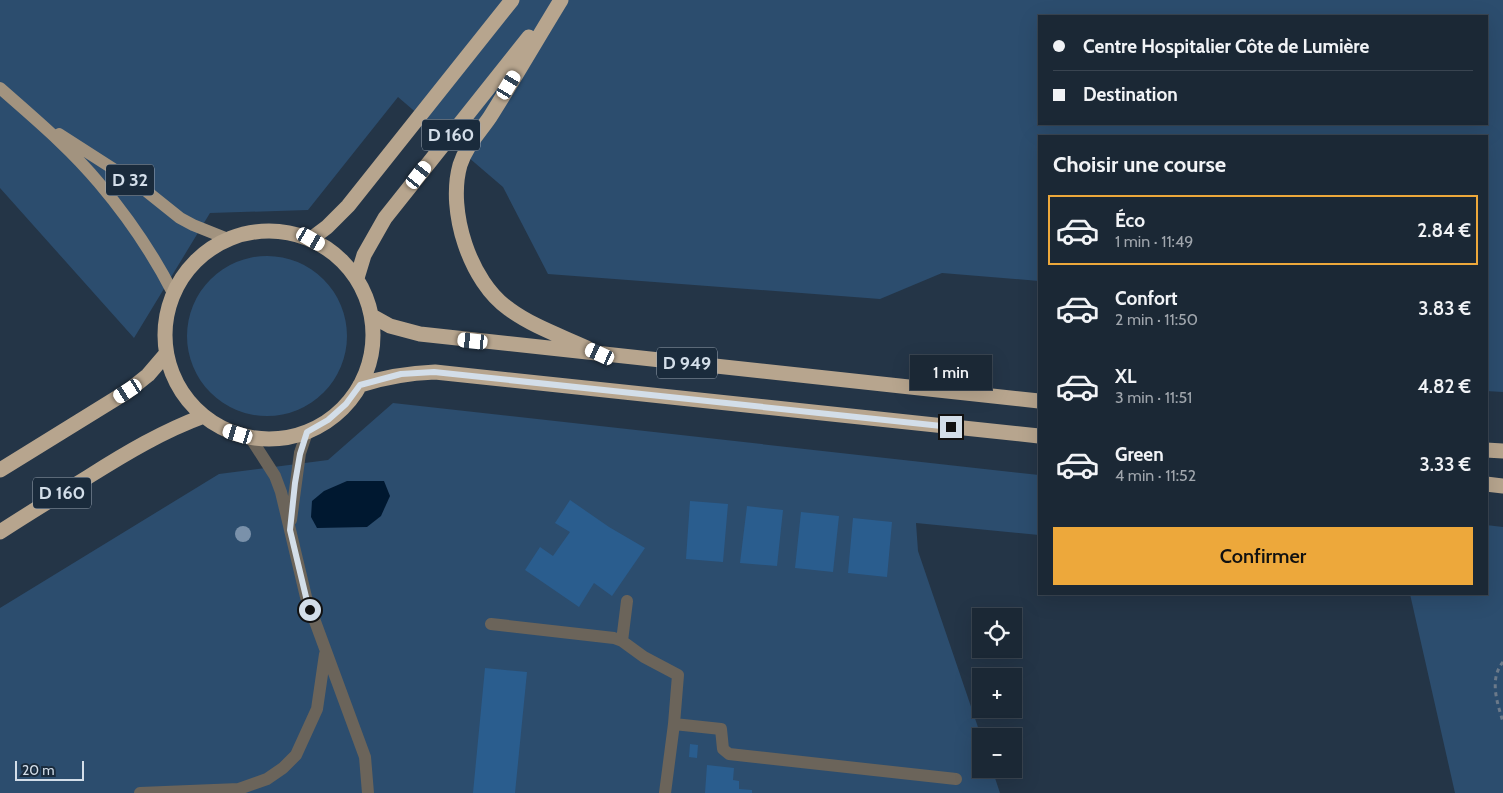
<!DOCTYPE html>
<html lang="fr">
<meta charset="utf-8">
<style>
body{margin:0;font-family:Cabin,sans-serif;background:#24303d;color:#f1f3f6;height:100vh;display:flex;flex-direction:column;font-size:19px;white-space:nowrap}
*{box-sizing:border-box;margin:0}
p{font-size:16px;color:#a0a6ad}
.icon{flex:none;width:28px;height:28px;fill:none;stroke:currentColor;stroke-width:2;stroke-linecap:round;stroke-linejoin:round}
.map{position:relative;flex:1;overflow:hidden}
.drawer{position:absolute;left:1038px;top:135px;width:450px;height:460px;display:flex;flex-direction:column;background:#1b2835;border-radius:0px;box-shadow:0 5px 20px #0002,0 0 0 1px #394450}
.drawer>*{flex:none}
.banner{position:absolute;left:1038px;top:15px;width:450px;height:110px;border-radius:0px;box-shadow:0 5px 20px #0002,0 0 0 1px #394450;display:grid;align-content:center;height:110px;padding:0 15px;background:#1b2835}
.tools{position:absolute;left:972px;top:608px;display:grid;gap:10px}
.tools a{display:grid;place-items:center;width:50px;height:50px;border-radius:0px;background:#1b2835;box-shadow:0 5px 20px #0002,0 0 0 1px #394450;font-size:25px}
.scale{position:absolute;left:15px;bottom:12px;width:69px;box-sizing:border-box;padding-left:5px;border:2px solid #d3dee9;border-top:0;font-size:14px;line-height:18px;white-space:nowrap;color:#d3dee9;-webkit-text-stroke:4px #1a2b3c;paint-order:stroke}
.end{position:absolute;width:22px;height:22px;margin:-11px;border:6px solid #d3dee9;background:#111;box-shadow:0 0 0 2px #111}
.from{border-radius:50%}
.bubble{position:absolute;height:35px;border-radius:0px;background:#1b2835;box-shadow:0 5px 20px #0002,0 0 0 1px #394450;font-size:16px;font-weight:600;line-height:35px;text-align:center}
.car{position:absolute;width:15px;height:30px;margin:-15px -8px;border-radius:6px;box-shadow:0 0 4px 1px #0007;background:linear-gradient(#fff 24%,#345 0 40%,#fff 0 76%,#345 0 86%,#fff 0)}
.banner b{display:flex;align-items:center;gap:18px;height:48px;font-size:19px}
.banner b+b{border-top:1px solid #394450}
.banner i{width:12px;height:12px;background:#f1f3f6}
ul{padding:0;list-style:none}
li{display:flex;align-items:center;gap:15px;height:70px;margin:0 10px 8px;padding:0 5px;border:2px solid transparent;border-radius:0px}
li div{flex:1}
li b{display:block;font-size:19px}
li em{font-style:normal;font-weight:600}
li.on{border-color:#eda83b}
li>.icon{width:45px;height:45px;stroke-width:1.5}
h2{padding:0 15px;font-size:22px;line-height:60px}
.cta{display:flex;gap:10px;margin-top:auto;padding:10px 15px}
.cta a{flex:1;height:58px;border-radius:0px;background:#eda83b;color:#111;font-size:20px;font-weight:600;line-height:58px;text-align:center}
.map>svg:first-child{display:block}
</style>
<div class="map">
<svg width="1503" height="793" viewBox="0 0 1503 793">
<rect width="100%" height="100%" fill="#243547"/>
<!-- green -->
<path fill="#2c4d6e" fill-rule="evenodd" d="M0,0H1503V392L1486,391V136H1039V281L942,273L880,299L548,274L503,187L398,97L308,210L210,213L134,338L0,188ZM1039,16H1486V124H1039Z
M187 336a80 80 0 1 1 160 0a80 80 0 1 1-160 0Z
M393,403L1039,475V535L916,523L918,551L981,736V769H992L1000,793H0V608L219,474L328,460Z
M1486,525L1503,527V793H1455L1410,594H1486Z"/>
<!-- water -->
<path fill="#001830" d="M347,481H384L390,496L381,516L367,527L317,528L311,517L312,501L324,491Z"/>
<!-- building -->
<path fill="#2a5d8e" d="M570,500L609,527L645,548L612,596L594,583L579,607L525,570L540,547L553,556L570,532L555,523Z
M690,501L728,504L723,562L686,559Z
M747,506L783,510L777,566L740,563Z
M801,512L839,516L833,572L795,568Z
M853,518L892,522L887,577L848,573Z
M485,668L527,672L515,793H473Z
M690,744L698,745L697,758L689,757Z
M707,765L734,768L733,780L739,781V789L752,790V793H705Z"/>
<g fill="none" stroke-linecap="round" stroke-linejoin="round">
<!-- path -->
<path stroke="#6b7989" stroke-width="3" stroke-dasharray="4 4" stroke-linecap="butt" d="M1503,662C1489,679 1497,702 1503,722"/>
<!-- minor -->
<path stroke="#6b645a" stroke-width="12" d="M250,437L275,476L281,492L306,597L365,757L368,793
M291,520L300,453L307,432
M491,624L614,638L622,641L644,657L678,675L674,724L665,793
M622,641L627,601
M674,724L721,729L723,749L729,754L956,779
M140,793L239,789L267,779L283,768L296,755L317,709L325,654"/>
<!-- major -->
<path stroke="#a2937f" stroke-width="12" d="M0,88C34,118 70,148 99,183C127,216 153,254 173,293
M59,134L140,186L180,218L193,225L228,239"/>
<!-- highway -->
<path stroke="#b7a58e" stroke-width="15" d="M561,0C537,39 514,79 490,117C479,133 466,146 460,165C447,211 470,282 509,309C532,326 561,336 587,348
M165 335a104 104 0 1 1 208 0a104 104 0 1 1-208 0Z
M311,239L327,227L348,206L512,0
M357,278L364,255L385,218L529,37
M372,316L390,326L420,334L1039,401
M360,385C385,377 409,373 435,372L1039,436
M1486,450L1503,451
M0,470L128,391L148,375L166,354
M1486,484L1503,486
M0,532C29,513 59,495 88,477C126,453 163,431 204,416"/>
</g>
<!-- trees -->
<circle fill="#7a91aa" cx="243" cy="534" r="8"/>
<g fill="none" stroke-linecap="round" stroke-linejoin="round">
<!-- route -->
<path stroke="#d3dee9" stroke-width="6" d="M310,610L306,597L290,530L295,483L300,454L307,432L328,420L346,404L360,385L401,374L434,372L951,427"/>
</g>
<g text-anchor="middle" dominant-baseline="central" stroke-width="4.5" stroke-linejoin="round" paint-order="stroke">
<!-- shield labels -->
<g fill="#1a2b3c" stroke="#9ca8b5" stroke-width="1">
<rect x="422" y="119.5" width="58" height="31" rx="4"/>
<rect x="106" y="164.5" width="48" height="31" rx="4"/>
<rect x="657" y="347.5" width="60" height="31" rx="4"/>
<rect x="33" y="477.5" width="58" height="31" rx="4"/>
</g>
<g font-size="18" font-weight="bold" fill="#d3dee9">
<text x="451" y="135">D 160</text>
<text x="130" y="180">D 32</text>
<text x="687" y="363">D 949</text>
<text x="62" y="493">D 160</text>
</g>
</g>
</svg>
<div class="tools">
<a><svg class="icon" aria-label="locate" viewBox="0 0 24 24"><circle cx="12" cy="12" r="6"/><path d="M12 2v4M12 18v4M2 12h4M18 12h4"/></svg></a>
<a>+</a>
<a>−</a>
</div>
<div class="scale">20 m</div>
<i class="end from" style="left:310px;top:610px"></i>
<i class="end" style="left:951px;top:427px"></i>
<div class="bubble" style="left:910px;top:355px;width:82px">1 min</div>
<i class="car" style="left:509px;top:85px;rotate:31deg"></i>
<i class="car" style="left:419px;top:175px;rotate:38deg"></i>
<i class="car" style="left:311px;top:239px;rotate:120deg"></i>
<i class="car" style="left:473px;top:341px;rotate:276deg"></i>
<i class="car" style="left:600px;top:354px;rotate:295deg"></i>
<i class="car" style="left:128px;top:391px;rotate:237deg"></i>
<i class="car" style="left:238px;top:434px;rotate:287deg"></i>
<div class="banner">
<b><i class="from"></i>Centre Hospitalier Côte de Lumière</b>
<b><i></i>Destination</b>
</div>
<section class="drawer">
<h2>Choisir une course</h2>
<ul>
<li class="on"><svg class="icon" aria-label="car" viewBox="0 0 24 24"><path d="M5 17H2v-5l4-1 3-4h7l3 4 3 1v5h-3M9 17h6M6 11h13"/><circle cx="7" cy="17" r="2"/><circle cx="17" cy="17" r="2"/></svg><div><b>Éco</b><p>1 min · 11:49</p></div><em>2.84 €</em></li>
<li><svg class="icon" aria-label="car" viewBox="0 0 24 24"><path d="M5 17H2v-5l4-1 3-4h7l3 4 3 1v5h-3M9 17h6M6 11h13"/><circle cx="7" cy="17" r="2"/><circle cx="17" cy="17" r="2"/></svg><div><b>Confort</b><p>2 min · 11:50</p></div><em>3.83 €</em></li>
<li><svg class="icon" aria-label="car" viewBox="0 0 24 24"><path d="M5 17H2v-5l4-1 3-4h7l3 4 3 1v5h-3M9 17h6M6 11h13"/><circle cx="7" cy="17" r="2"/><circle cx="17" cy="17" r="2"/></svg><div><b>XL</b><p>3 min · 11:51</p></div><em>4.82 €</em></li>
<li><svg class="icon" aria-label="car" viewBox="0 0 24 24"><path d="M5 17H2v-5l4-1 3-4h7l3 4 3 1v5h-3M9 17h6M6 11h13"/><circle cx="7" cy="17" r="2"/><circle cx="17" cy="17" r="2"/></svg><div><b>Green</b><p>4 min · 11:52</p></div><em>3.33 €</em></li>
</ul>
<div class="cta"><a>Confirmer</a></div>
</section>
</div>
